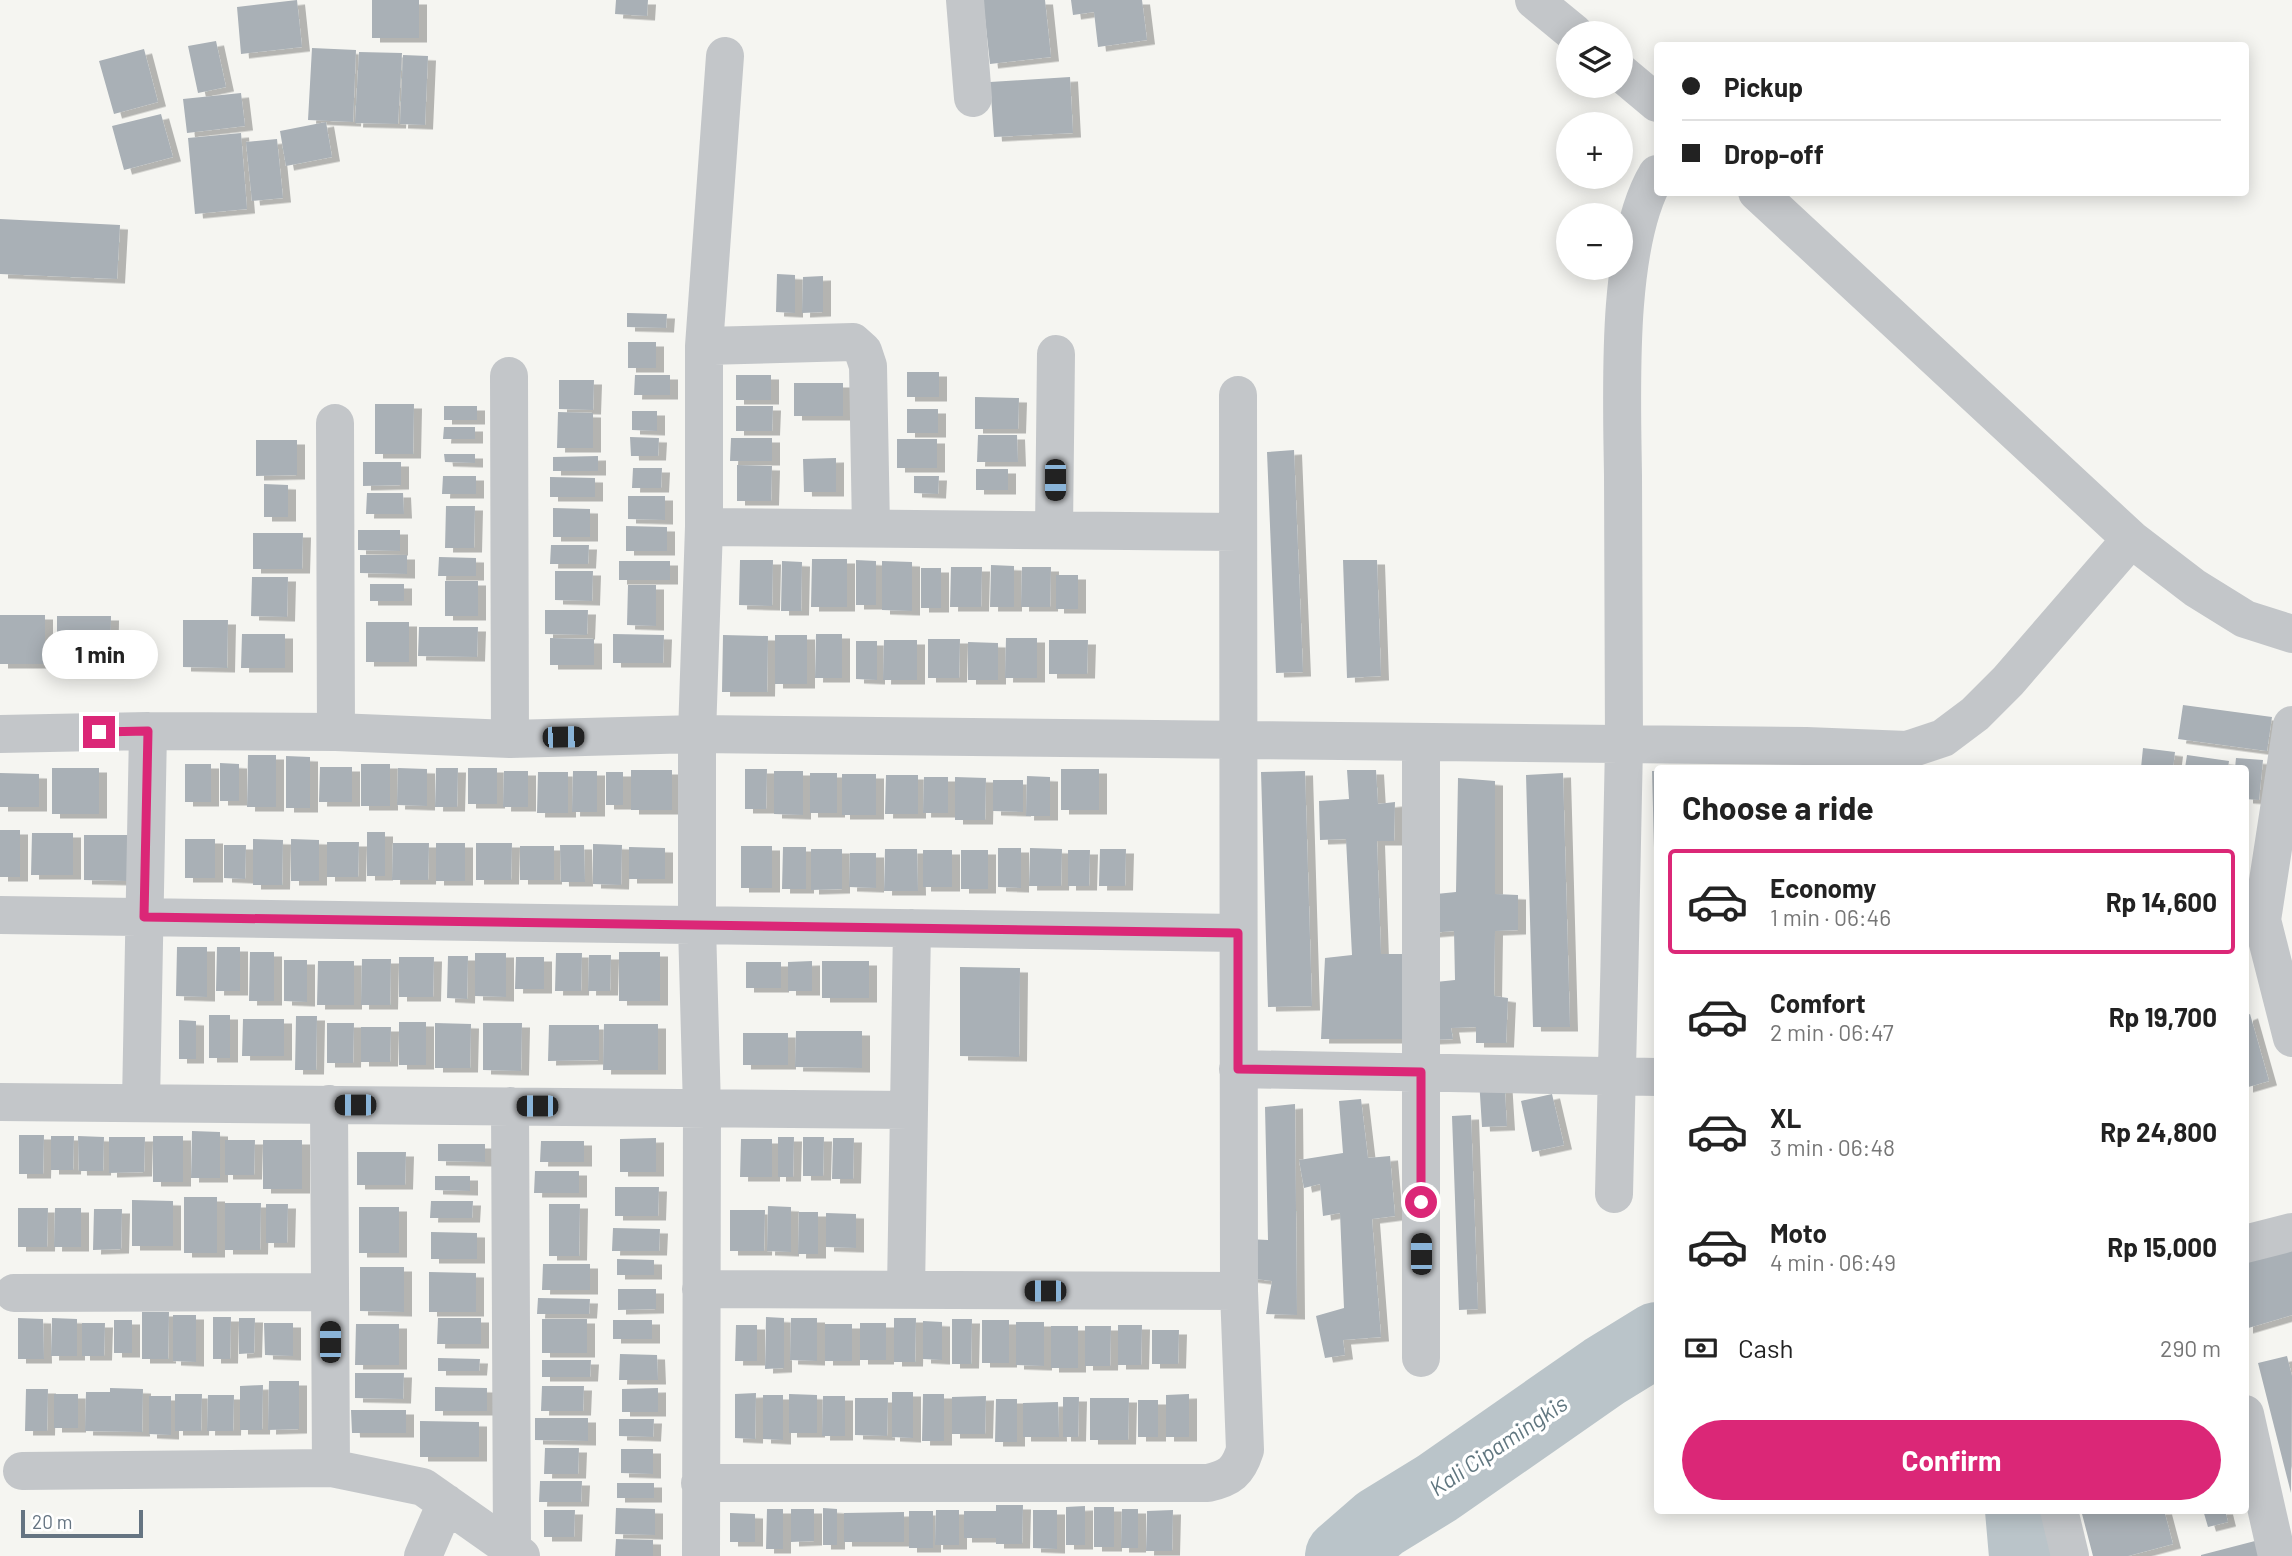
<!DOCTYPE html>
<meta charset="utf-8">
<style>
body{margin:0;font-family:Barlow,sans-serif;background:#f6f6f6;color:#222;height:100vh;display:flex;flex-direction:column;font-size:26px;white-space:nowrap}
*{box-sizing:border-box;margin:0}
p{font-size:23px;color:#767676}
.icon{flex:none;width:38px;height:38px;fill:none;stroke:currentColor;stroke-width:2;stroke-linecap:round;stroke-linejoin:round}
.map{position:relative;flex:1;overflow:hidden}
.details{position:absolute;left:1654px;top:765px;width:595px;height:749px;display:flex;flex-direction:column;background:#fff;border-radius:7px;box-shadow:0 4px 18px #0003}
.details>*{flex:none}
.top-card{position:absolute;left:1654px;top:42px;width:595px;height:154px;border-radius:7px;box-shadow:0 4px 18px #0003;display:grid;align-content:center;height:154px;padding:0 28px;background:#fff}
.controls{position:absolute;left:1556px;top:21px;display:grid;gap:14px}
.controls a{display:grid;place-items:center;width:77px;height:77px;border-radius:50%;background:#fff;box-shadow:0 4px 18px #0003;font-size:35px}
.scale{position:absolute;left:21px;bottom:18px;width:122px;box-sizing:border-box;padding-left:7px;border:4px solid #657482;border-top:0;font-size:19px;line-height:24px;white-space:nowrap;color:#657482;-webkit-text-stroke:5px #fff;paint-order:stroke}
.end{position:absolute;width:32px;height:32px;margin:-16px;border:9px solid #db2777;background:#fff;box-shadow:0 0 0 4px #fff}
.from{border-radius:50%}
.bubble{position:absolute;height:49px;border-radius:24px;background:#fff;box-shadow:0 4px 18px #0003;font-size:23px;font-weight:700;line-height:49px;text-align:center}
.car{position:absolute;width:21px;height:42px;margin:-21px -10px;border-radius:9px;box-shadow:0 0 5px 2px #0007;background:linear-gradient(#222 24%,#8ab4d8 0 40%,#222 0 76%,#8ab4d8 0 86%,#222 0)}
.top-card b{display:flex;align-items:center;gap:24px;height:66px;font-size:26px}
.top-card b+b{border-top:2px solid #e0e0e0}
.top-card i{width:18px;height:18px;background:#222}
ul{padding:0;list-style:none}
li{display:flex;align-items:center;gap:21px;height:105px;margin:0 14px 10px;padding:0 14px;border:4px solid transparent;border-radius:7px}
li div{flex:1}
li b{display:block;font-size:26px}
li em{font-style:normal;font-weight:700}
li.active{border-color:#db2777}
li>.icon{width:63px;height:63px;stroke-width:1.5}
h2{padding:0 28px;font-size:32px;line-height:84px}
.pay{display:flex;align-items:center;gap:18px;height:77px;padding:0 28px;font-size:26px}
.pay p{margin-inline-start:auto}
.button{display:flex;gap:14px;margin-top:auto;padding:14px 28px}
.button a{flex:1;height:80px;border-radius:42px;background:#db2777;color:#fff;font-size:28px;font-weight:700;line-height:80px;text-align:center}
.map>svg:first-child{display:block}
</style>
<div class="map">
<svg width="2292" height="1556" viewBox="0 0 2292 1556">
<defs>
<filter id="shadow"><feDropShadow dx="8" dy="4.5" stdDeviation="0" flood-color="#0004"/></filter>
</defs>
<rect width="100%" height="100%" fill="#f5f5f1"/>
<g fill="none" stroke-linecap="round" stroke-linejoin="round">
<!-- river -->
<path stroke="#bac4c9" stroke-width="74" d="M2022,1510L2026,1556
M1342,1556L1380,1523L1437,1488L1605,1371L1657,1339"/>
</g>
<!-- building -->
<path fill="#a9b0b6" filter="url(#shadow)" d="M297,0L302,47L241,54L237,7Z
M372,0H419V38H372Z
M616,0H648L647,16L615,14Z
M983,0H1045L1051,57L990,64Z
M1071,0H1142L1147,40L1098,47L1094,12L1073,15Z
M216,41L226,87L198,93L188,46Z
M312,48L356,50L353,122L308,120Z
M144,49L158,102L114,114L99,61Z
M359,52L402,53L398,124L355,123Z
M403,55L428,56L425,125L400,124Z
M1070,77L1073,133L994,137L990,82Z
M241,93L245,126L187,133L183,99Z
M161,114L173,157L124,170L112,126Z
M326,122L332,157L286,166L280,131Z
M241,133L247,209L195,214L188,138Z
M277,139L283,198L252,201L246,142Z
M0,219L120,225L117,279L0,274Z
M777,274L795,275V313L776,312Z
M823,276V312L802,313L803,277Z
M627,313L667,314L666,328L627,327Z
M628,342H656V368H628Z
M907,372H939V397H907Z
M635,375H670V395H634Z
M736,375H771V400H736Z
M559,380H594L593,410L559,409Z
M794,383H843V416H794Z
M975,397L1019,398L1018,429H975Z
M375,404H414L413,454H375Z
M444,406H477V420H444Z
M736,406H773L772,431H736Z
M907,409H938V433H907Z
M632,411H657V431L632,430Z
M558,412L593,413V448H557Z
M444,427H475V439H443Z
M978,435H1017L1018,462H977Z
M630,437L659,438L658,456H631Z
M731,438H772V461H730Z
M897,439H937V468H897Z
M256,440H297V475L256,476Z
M1294,450L1303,672L1276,673L1267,452Z
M444,454H475V463L445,462Z
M598,456V471H553V457Z
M836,458V492H804L803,459Z
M363,462H401V485L363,486Z
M737,465L772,466L771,501H737Z
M633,468H662L661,488H632Z
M976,469H1008V490H976Z
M443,476H476V494H442Z
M914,476H939L938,494L914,493Z
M550,477L595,478V497H550Z
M264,484L288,485V517H264Z
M367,493H403L404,514H366Z
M628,496H665V520L628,519Z
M446,506H475L474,548H445Z
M553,508L590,509V537H553Z
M626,526L667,527V551H626Z
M358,530H400V551L358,550Z
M253,533H303L302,569H253Z
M551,545H589L588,564H550Z
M360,555H407V574L360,573Z
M439,557L476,558V576H438Z
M812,559H847V607H811Z
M740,560H773L772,606L739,605Z
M856,560L876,561V605H856Z
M1343,560H1377L1381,676L1347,678Z
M619,561H670V580H619Z
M782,561L802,562L801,611H781Z
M882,561L912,562V611L882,610Z
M991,565L1014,566V607H990Z
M951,567H982L981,607H950Z
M1022,567H1051L1050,607H1021Z
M921,568H941V608H921Z
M555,571H593L592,601L555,600Z
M1056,575H1078V609H1056Z
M252,577H288L287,617L251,616Z
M445,581H478V616H445Z
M370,584H404V601H370Z
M628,585H656V626L627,625Z
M545,610H588L587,635L545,634Z
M0,615H45V664H0Z
M57,616H111L110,672H57Z
M183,620H228L227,668L183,667Z
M366,622H409V662H366Z
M419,627H478L477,657L418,656Z
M242,634H285V668H241Z
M613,634L664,635L663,663H613Z
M816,634H842V678H815Z
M723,635L768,636L767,692H722Z
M775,635H807V684H775Z
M550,638L594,639V665H550Z
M1006,638H1037V678H1005Z
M928,639H960L959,678H928Z
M884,640H917V680H883Z
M1049,640H1088L1087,674H1049Z
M856,641H877V680L856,679Z
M968,642L998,643V680H968Z
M2183,705L2272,717L2267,751L2178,739Z
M2143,748L2175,752L2173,768H2141Z
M248,755H276V807H247Z
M2187,755L2229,761L2228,768H2185Z
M286,756L310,757V808H286Z
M2236,758L2263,760L2259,800L2245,799V768H2235Z
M220,763L239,764V801H220Z
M185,764H211V802H185Z
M361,764H390V806H361Z
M320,767H352V802H319Z
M52,768H99V814H52Z
M398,768L427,769V806L397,805Z
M436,768H458L457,807H435Z
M468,768H497V804H468Z
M745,769H767L766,809H745Z
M1061,769H1099V810H1061Z
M631,770H672V810H631Z
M1347,770H1376L1378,804L1395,802L1394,841H1377L1381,954H1405L1406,1039H1321L1325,958L1352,955L1346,839L1320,840L1319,801L1349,799Z
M504,771H528V807H503Z
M573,771H597V812H572Z
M774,771H803V815L774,814Z
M1305,771L1312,1006L1268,1007L1261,772Z
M1652,771H1657V886H1655Z
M538,772H568V813H537Z
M606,772H623V805H606Z
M0,773L39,774V807H0Z
M810,773H837V813H810Z
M1563,773L1570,1027H1533L1526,775Z
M842,774H876V815H842Z
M886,775H918V814H885Z
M1027,776L1050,777V816H1026Z
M924,777H948V813H923Z
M955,777L986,778L985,820H955Z
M1458,778L1495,781V894L1518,895V930L1495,931L1494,996L1508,998L1506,1043H1476V1027L1451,1028L1453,1039L1429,1040L1426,983L1455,980L1454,931L1430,933L1426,895L1456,892Z
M993,780H1023V812L993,811Z
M0,830H20V877H0Z
M367,832H385V876H367Z
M32,833H73V875H31Z
M84,835H128V881L84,880Z
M185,839H215V878H185Z
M253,839L283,840L282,885H253Z
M291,839L319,840V881H291Z
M327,842H359L358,877H327Z
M393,843H429L428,880H392Z
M436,843H465V881H436Z
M476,843H512L511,880H476Z
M593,844L622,845L621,885L593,884Z
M224,845H246L245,879L224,878Z
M560,845H584L585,882H561Z
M520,846H554V880H520Z
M741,846H772V888H741Z
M629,847L665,848V879H629Z
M783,847H806V889H782Z
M998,848H1021V888L998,887Z
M1030,848L1062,849L1061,886H1029Z
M811,849H842V889L811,890Z
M885,849H917L918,891H884Z
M1100,849H1126L1125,886H1099Z
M923,850H952V887H923Z
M961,850H988V889H961Z
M1068,850H1090L1089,886H1068Z
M850,853H876V888L849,887Z
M177,947H207V997L176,996Z
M217,947H240V991H216Z
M250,952H274V1001H249Z
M619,952H660V1001H619Z
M475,953H506V997L475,996Z
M556,953H582L581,991H555Z
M589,955H611L610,991H588Z
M448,956H468L467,999L447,998Z
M399,957H434L433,997H399Z
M516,957H544V989H515Z
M362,959H391L390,1005H361Z
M284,960H307V1002L284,1001Z
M318,961H354V1005H317Z
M812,961V991H788V962Z
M822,961H869V998H822Z
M746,962H781V988H746Z
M960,967L1020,968L1019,1057L960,1056Z
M2250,1014L2269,1081L2245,1088V1016Z
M209,1015H230V1058H209Z
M296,1016H317L316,1070H295Z
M243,1019H284V1056H242Z
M179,1020L196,1021V1059H179Z
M399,1022H426V1065H399Z
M327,1023H354L353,1063H327Z
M435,1023L471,1024L470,1068H435Z
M483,1023H522L521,1071L483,1070Z
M604,1024H658V1070H603Z
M549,1025H599V1060L548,1061Z
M361,1027H391L390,1062H361Z
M796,1031H862V1068L795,1067Z
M743,1033H788V1065H743Z
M1504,1077L1507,1126L1482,1127L1479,1079Z
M1552,1094L1564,1145L1532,1152L1521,1101Z
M1361,1099L1368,1158L1390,1156L1395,1216L1372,1219L1381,1337L1343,1340L1345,1355L1325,1358L1316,1316L1344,1308L1340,1213L1323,1216L1320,1184L1304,1188L1299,1160L1343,1153L1339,1101Z
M1295,1104L1297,1315L1266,1314L1272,1281L1240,1277L1247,1239L1268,1240L1265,1107Z
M1471,1115L1478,1309L1459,1310L1452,1116Z
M192,1131L220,1132V1178H191Z
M19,1135H44L43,1174H19Z
M51,1136H74L73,1170H51Z
M78,1136L104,1137L103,1171H79Z
M153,1136H183V1182H153Z
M109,1137H145L144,1172L109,1173Z
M778,1137H794L793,1177H778Z
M803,1137H824L823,1176H803Z
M656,1138V1172H620V1139Z
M833,1138H854L853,1179H832Z
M741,1139H772V1177H740Z
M225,1140H255L254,1175H225Z
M263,1140H302V1189H263Z
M541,1141H584V1162H540Z
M438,1144H485V1162L438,1161Z
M357,1152H406L405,1185H357Z
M535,1171H579V1193H534Z
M435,1176H470V1191L435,1190Z
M615,1187H659L658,1216H615Z
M184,1197H217V1253H184Z
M132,1200L173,1201V1246H132Z
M431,1201H473L472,1218H430Z
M225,1203H261L260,1250H225Z
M266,1204H288L287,1243H266Z
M549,1204H580L579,1256H549Z
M768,1206L791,1207V1252L767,1251Z
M359,1207H399V1253H359Z
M18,1208H48L47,1247H18Z
M55,1208H81V1247H54Z
M94,1209H122L121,1249L93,1250Z
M730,1210H765L764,1251H730Z
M799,1212H818V1254H798Z
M826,1213L856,1214V1248L826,1247Z
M613,1228L660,1229L659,1251H612Z
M431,1232L477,1233V1259H431Z
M2292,1234V1315L2245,1329V1248Z
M617,1259L654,1260V1275H617Z
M543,1264H590V1290H542Z
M360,1267H404V1312L360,1311Z
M429,1272L476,1273V1312H429Z
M618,1289H656V1309L618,1310Z
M538,1298L590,1299L589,1314H537Z
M142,1312H169L168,1359H142Z
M173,1315H196V1362L173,1361Z
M213,1317H231L230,1359H213Z
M766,1317L784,1318V1368L765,1369Z
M18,1318L43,1319L44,1359H18Z
M52,1318L77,1319V1356H51Z
M239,1318H255L254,1353L239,1354Z
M438,1318H481V1344H437Z
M791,1318H817V1361L790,1360Z
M894,1318H916L915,1362H894Z
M542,1319H587V1353H542Z
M952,1319H972L971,1364H952Z
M114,1320H132V1353H114Z
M613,1320H652V1339H613Z
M982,1320H1009V1363H982Z
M923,1321L942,1322V1360L923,1359Z
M1016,1322H1044V1366L1016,1365Z
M82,1323H105L104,1356H82Z
M264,1323H293V1356L265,1355Z
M860,1323H886V1360H860Z
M356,1324H399V1365H355Z
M825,1324H852V1361H825Z
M736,1325H757V1361H735Z
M1118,1325H1142L1141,1365H1118Z
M1051,1326H1078V1368H1051Z
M1085,1326H1111L1110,1366H1085Z
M1152,1330H1179L1178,1364H1152Z
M620,1354L657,1355L658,1380H619Z
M2287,1356L2292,1376L2291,1493L2258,1363Z
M438,1358L480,1359L479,1371H438Z
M542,1360H591L590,1377H542Z
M355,1373H404L403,1399L355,1398Z
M269,1381H299V1429L268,1430Z
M263,1385L262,1430H240V1386Z
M542,1386H584L583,1411H541Z
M435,1387L487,1388V1411H435Z
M110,1388L143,1389L142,1432L85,1431L86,1392H110Z
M658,1388V1412H622V1389Z
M26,1389H48L47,1431H25Z
M892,1392H913V1438L892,1437Z
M756,1393L755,1439L735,1438V1394Z
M54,1394H78V1428H54Z
M175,1394H202L201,1431H175Z
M789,1394L817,1395V1433H789Z
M923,1394H944V1441H922Z
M1189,1394V1437H1166V1395Z
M208,1395H234L233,1431H207Z
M763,1395H783V1440L763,1439Z
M149,1396H171V1435L149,1434Z
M823,1396H845V1436H822Z
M986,1396L985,1434H952V1397Z
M1063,1397H1079L1078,1437H1063Z
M855,1398H888L887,1436L855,1435Z
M1090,1398H1129L1128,1440H1090Z
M996,1399H1017V1442H995Z
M1138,1400H1158V1437H1138Z
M1058,1402L1059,1437H1023V1403Z
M351,1410H406V1433H352Z
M535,1418H588V1441L535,1440Z
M619,1419H654L653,1437L619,1436Z
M420,1421L479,1422V1457H420Z
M545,1448H579L578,1474H544Z
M621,1449H653V1474L621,1473Z
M540,1481H582L581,1502H539Z
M617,1483H654V1498H617Z
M996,1505H1023L1022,1544H996V1538H964V1511H996Z
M1085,1506V1545H1066V1507Z
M1094,1507H1114V1547H1094Z
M616,1508L655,1509V1535L615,1534Z
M823,1508L837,1509V1545H823Z
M767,1509H783V1549H766Z
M791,1509H814V1541L791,1542Z
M1122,1509H1138V1548H1121Z
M544,1510H575L574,1537H544Z
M936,1510H959V1545H935Z
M1033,1510H1057V1549L1033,1548Z
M1173,1510L1172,1551H1146L1147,1511Z
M2081,1510H2164L2173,1544L2128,1556H2093Z
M2203,1510H2225L2228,1522L2208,1527Z
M909,1511H933V1548H909Z
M904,1512V1542H844V1513Z
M730,1513L755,1514V1542H730Z
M616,1539L653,1540V1556H615Z
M2255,1541L2259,1556H2201V1555Z"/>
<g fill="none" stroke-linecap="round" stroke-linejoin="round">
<!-- street -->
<path stroke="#c3c6c9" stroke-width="38" d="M965,0L973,98
M1534,0L1574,33
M1620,72L1657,103
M1757,192L2131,539L2195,588L2245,619L2292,634
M704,346L853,342L863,351L868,366L871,528
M509,376L510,739
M335,423L336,732
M704,527L1238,532
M1054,530L1056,354
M2292,725L2262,920L2292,1038
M0,734L148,731L336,732L510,739L697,734L1806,746L1907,750L1943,738L1975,714L2008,681L2131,539
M1421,743V1358
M0,915L1238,933
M1238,1069L1657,1077
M0,1102L909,1110
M141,1103L148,731
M329,1104L331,1468
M510,1106L512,1549
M1614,1194C1617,1044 1622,895 1624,745C1624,655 1623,565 1623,476C1622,394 1615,244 1657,174
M2245,1244L2292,1232
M701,1289L1239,1291
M906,1290L912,928
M14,1293L330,1292
M2245,1414L2277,1556
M22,1471L331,1468L423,1487L521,1556
M700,1483H1208C1230,1478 1238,1472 1245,1450L1239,1291L1238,395
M2059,1510L2070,1556
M423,1556L446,1503
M701,1556L702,1108L697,926V734L704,527V346L725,56"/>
</g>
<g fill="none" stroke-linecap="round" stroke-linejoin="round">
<!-- route -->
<path stroke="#db2777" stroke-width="9" d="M99,732L148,731L144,917L1238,933V1069L1421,1072V1202"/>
</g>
<g text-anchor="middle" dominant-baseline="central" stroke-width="7" stroke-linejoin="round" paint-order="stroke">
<!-- water labels -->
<g font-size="23" font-style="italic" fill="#60767f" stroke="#fff">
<text transform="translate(1498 1445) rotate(-34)">Kali Cipamingkis</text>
</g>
</g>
</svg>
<div class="controls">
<a><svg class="icon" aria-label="layers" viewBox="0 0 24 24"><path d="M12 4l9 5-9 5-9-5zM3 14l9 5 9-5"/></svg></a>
<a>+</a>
<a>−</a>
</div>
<div class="scale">20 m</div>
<i class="end from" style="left:1421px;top:1202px"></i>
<i class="end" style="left:99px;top:732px"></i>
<div class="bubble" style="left:42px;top:630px;width:116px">1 min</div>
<i class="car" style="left:1055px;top:480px;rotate:180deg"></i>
<i class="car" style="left:563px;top:737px;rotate:89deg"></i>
<i class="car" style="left:355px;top:1105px;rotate:270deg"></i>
<i class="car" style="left:537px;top:1106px;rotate:270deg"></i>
<i class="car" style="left:1421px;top:1254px;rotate:0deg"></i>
<i class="car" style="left:1045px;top:1291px;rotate:270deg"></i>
<i class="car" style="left:330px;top:1342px;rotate:0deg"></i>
<div class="top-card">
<b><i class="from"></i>Pickup</b>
<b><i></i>Drop-off</b>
</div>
<section class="details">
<h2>Choose a ride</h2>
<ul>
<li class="active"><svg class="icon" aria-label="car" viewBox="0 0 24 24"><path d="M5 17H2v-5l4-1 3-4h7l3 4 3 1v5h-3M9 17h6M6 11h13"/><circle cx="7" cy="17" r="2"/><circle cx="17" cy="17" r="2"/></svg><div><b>Economy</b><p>1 min · 06:46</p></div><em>Rp 14,600</em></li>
<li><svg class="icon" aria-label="car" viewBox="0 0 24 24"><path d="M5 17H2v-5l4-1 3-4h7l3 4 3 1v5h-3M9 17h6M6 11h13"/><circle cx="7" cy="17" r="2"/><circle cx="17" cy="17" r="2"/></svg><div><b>Comfort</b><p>2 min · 06:47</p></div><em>Rp 19,700</em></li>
<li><svg class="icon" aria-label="car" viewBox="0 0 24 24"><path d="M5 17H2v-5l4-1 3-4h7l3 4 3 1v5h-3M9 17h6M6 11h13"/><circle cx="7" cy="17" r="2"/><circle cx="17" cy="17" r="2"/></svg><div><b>XL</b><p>3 min · 06:48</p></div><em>Rp 24,800</em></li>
<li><svg class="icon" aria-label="car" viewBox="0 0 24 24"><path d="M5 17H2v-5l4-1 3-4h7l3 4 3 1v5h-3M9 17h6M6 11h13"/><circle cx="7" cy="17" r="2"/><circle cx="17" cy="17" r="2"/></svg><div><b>Moto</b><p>4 min · 06:49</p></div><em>Rp 15,000</em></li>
</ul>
<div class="pay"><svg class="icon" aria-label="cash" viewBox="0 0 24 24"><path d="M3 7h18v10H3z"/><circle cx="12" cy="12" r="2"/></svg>Cash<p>290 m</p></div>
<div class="button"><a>Confirm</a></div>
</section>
</div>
